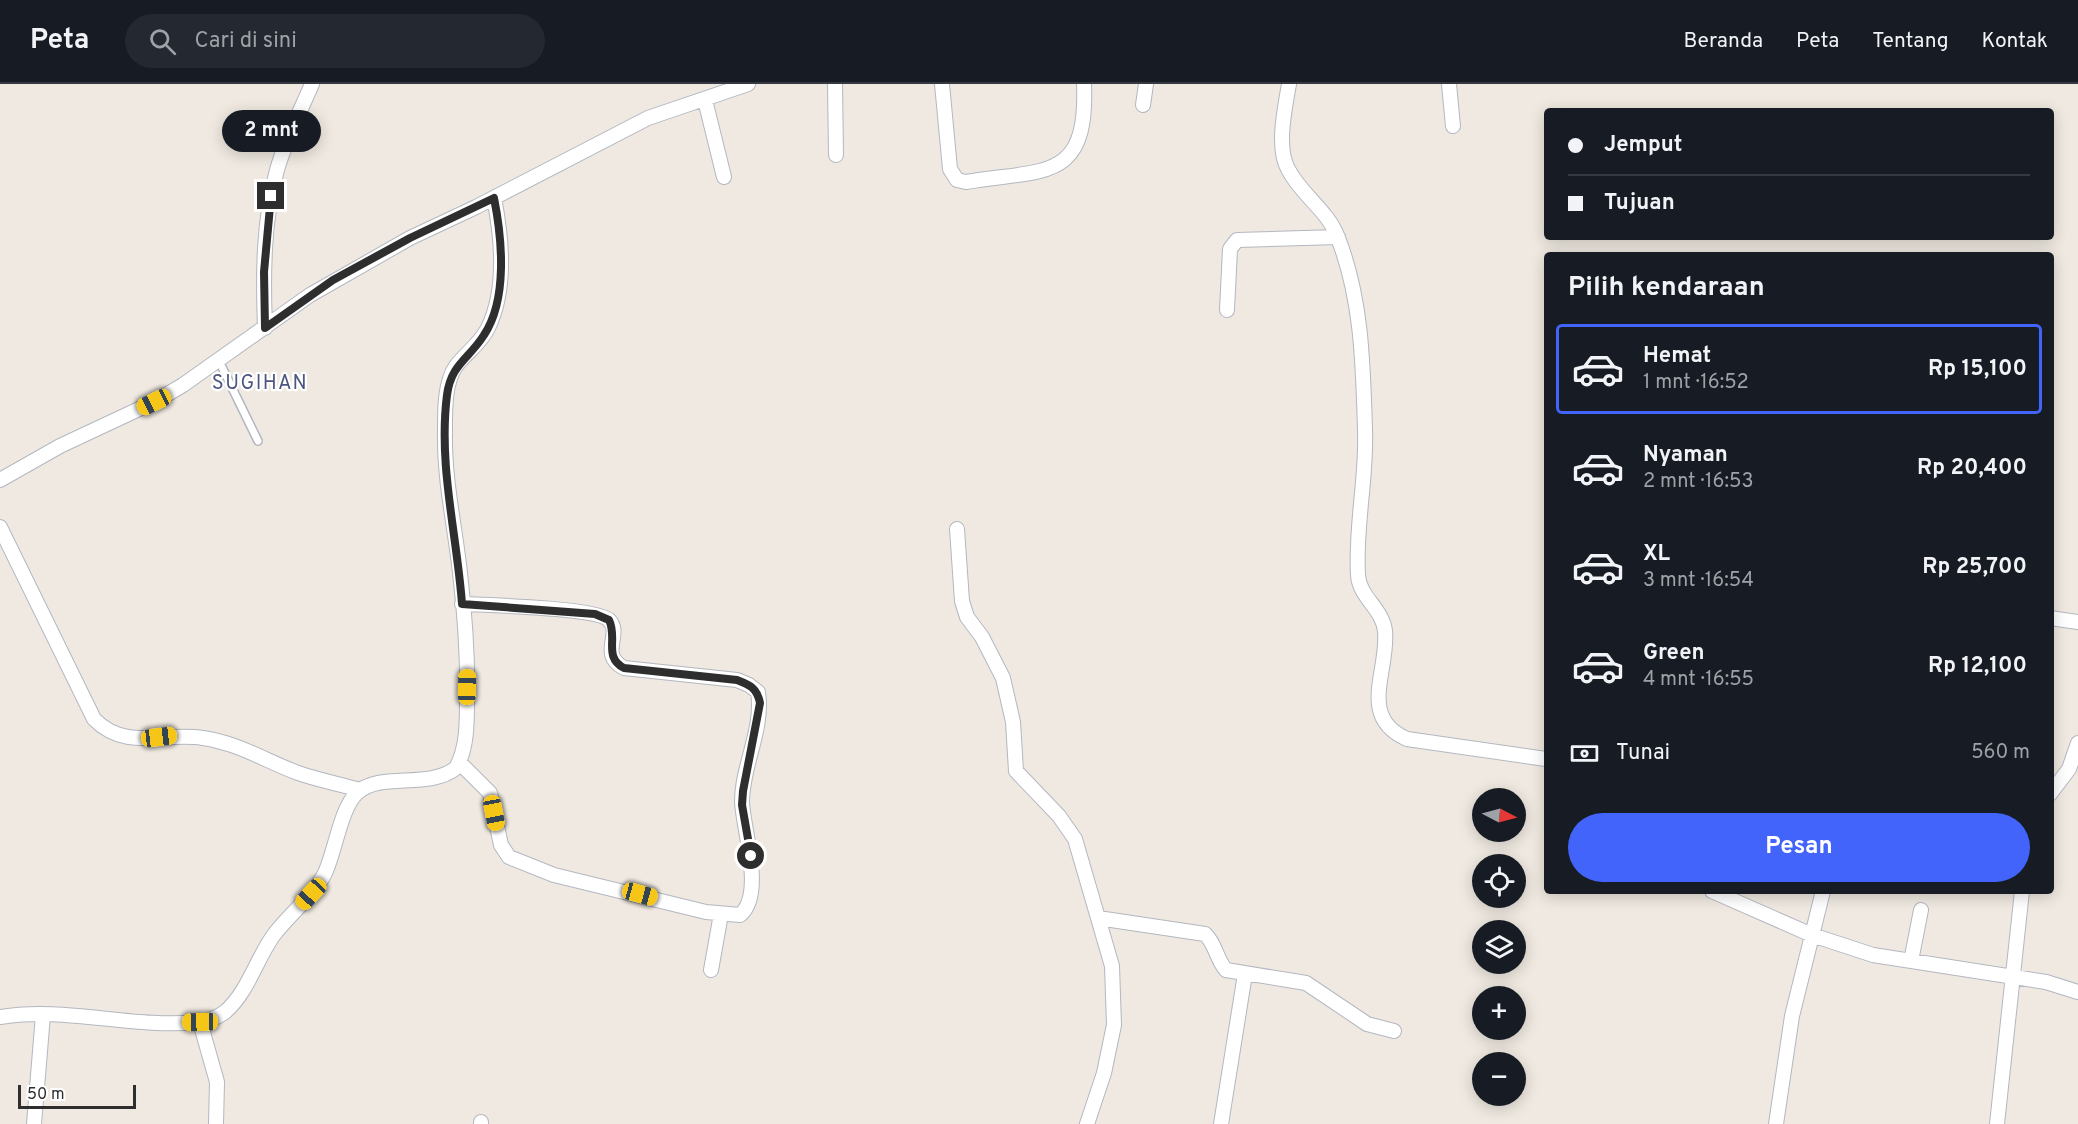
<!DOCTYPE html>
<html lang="id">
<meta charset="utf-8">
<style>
body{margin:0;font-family:Overpass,sans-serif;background:#242831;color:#f1f3f6;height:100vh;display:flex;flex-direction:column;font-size:22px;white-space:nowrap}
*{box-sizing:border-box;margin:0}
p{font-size:20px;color:#9ea1a6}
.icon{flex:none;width:33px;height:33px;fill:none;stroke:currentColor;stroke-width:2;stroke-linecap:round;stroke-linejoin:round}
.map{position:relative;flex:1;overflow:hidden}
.drawer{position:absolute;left:1544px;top:168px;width:510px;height:642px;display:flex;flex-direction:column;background:#171b24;border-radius:6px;box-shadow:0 3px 15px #0003}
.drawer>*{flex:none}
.banner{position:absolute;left:1544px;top:24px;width:510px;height:132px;border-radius:6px;box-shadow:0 3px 15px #0003;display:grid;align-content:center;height:132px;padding:0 24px;background:#171b24}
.needle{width:39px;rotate:96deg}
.fabs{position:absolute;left:1472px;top:704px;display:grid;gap:12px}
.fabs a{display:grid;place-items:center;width:54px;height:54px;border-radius:50%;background:#171b24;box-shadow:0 3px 15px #0003;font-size:30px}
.scale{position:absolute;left:18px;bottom:15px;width:118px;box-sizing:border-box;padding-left:6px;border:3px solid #2e2e2e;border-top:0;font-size:16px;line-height:21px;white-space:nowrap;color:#2e2e2e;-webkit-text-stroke:4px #fff;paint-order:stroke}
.end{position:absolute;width:27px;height:27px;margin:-14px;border:8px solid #2e2e2e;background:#fff;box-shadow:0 0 0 3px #fff}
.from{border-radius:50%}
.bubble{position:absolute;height:42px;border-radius:21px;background:#171b24;box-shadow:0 3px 15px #0003;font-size:20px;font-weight:700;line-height:42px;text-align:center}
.car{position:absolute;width:18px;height:36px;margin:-18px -9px;border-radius:8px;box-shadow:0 0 4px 2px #0007;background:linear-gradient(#f5c518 24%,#345 0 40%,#f5c518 0 76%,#345 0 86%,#f5c518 0)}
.banner b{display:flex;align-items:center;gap:21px;height:57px;font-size:22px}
.banner b+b{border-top:2px solid #363941}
.banner i{width:15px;height:15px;background:#f1f3f6}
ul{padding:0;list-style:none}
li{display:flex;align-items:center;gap:18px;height:90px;margin:0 12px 9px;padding:0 12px;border:3px solid transparent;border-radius:6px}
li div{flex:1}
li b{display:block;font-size:22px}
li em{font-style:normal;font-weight:700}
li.active{border-color:#4264fb}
li>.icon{width:54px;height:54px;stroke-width:1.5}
h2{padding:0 24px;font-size:27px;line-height:72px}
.pay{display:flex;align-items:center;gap:15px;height:66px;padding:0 24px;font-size:22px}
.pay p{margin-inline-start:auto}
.cta{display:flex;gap:12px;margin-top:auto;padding:12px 24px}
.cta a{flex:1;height:69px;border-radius:36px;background:#4264fb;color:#fff;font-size:24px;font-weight:700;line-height:69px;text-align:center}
header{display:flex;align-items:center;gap:36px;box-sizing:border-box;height:84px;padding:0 30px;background:#171b24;border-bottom:2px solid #363941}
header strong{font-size:28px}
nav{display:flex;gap:33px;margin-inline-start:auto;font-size:21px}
.search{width:420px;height:54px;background:#242831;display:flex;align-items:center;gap:15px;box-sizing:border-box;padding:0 21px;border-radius:33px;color:#9ea1a6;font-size:22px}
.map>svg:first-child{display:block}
</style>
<header>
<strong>Peta</strong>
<div class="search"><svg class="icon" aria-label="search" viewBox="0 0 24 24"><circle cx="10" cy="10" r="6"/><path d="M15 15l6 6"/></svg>Cari di sini</div>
<nav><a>Beranda</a><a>Peta</a><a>Tentang</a><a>Kontak</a></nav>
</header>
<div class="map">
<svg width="2078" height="1040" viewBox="0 0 2078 1040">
<rect width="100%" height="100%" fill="#efe9e1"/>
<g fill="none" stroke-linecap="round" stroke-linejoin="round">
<!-- lane casing -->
<g stroke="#b4b7c1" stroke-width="10">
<path id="lane" d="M219,277L258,357"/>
</g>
<!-- street casing -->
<g stroke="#b4b7c1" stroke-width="16">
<path id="street" d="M835,0L836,71
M942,0L950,85L957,96L966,98C1045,85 1088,98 1084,0
M1289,0C1285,24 1276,63 1288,85C1301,111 1328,126 1338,154C1362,215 1363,281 1365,346C1367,394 1355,442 1358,491C1359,513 1383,525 1385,547C1389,587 1357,633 1407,655L1546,675
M1449,0L1453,42
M705,16L724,93
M1143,21L1146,0
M1227,226L1230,165L1237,156L1338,153
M265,244C263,192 263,137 277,86C285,57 300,28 312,0
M0,396L60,362L154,318L183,301L310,211L410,154L476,123L648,34L748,0
M0,443L94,635C125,667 164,648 203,654C238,659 266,677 298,689C318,696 340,700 360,706
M957,445L962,517L967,533L982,553L1003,594L1013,638L1016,687L1059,732L1075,755L1112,882L1114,941L1104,989L1087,1040
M2050,534L2078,538
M459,678L490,709L501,761L509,773L554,791L706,828L740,831C765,811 743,745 742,718C742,681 764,645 758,608L749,601L737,596L624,584C598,570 623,550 609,536C597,524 485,521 462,520
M2050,710L2069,685L2078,659
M1712,807L1812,851L1873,871L2046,898L2078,908
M1098,834L1205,850C1216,860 1216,875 1226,886L1306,899L1367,940L1394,947
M1911,877L1921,826
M711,886L721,830
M0,933C65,922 133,945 199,938C208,937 218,933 225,928C248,908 256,876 273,852C289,830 313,813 325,789C335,768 341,723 357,709C380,687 428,706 456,684C467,665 467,639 467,617C468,575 465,532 460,489C455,442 444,396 445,349C445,329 444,299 456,282C467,268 480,260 488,244C507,205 502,154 494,114
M200,938L217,998L216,1040
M481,1038V1040
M34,1040L43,931
M1221,1040L1245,890
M1776,1040L1792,932L1823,807
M1997,1040L2022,807"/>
</g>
<!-- lane -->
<use href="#lane" stroke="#fff" stroke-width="7"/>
<!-- street -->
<use href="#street" stroke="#fff" stroke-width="14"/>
</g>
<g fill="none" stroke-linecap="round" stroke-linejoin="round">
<!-- route -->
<path stroke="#2e2e2e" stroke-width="8" d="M271,112L264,188L265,244L333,196L410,154L494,114C502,154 508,215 484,251C469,275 451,280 447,311C438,381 457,451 462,520L595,530L609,536C618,554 603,573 624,584L737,596C750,601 757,604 760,619L743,707L742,721L751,772"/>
</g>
<g text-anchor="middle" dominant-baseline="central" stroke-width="4.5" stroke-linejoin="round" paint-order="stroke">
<!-- quarter labels -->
<g font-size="20" letter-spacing="1.5" fill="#4d5680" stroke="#fff">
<text x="260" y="300">SUGIHAN</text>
</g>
</g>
</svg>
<div class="fabs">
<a><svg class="needle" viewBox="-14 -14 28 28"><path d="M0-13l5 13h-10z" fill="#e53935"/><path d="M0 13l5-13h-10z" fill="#9ea1a6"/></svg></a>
<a><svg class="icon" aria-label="locate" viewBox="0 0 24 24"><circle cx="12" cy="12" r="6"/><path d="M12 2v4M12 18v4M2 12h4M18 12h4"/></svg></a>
<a><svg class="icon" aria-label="layers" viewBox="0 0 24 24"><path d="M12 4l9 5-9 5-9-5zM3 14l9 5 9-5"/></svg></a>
<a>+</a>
<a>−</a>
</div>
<div class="scale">50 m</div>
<i class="end from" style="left:751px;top:772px"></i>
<i class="end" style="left:271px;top:112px"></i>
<div class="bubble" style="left:222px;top:26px;width:99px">2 mnt</div>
<i class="car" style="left:154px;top:318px;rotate:244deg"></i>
<i class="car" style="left:467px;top:603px;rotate:1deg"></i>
<i class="car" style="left:159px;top:653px;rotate:83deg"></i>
<i class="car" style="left:494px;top:729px;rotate:169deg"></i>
<i class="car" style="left:311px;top:810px;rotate:223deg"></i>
<i class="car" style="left:640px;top:810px;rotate:105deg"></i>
<i class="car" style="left:200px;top:938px;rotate:269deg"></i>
<div class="banner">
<b><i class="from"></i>Jemput</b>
<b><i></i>Tujuan</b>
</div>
<section class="drawer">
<h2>Pilih kendaraan</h2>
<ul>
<li class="active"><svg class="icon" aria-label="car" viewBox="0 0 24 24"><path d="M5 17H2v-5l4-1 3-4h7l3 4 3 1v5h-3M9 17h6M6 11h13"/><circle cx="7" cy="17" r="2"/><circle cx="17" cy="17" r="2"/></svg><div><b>Hemat</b><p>1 mnt · 16:52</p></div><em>Rp 15,100</em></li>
<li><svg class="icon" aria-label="car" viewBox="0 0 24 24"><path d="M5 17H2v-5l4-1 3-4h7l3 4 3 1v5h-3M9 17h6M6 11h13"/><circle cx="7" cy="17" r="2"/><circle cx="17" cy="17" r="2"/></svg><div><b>Nyaman</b><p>2 mnt · 16:53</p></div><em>Rp 20,400</em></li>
<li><svg class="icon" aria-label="car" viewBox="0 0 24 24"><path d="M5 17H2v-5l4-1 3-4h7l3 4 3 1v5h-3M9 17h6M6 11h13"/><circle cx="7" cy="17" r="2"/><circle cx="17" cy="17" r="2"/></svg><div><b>XL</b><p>3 mnt · 16:54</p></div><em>Rp 25,700</em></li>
<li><svg class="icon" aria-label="car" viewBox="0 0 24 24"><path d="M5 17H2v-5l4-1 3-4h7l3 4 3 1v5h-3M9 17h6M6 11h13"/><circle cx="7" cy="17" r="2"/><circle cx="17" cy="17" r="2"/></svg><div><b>Green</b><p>4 mnt · 16:55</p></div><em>Rp 12,100</em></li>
</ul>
<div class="pay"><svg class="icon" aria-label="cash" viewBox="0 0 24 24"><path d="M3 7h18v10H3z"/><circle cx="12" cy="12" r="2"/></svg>Tunai<p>560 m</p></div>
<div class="cta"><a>Pesan</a></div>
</section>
</div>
